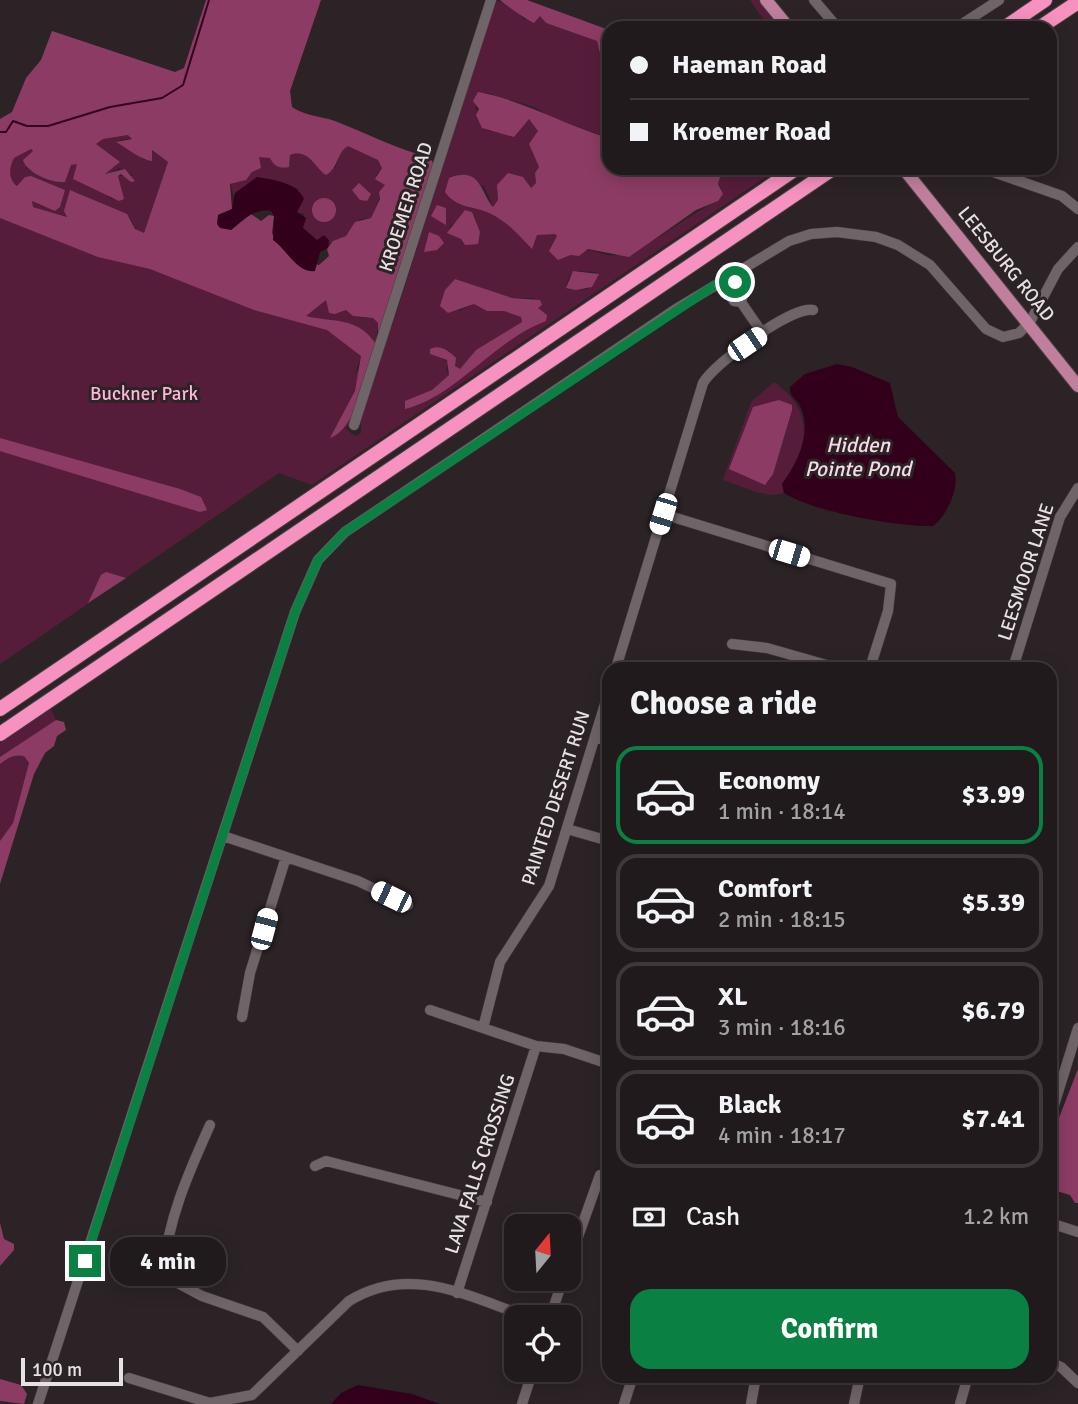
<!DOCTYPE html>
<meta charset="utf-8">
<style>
body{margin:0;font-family:Signika,sans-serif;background:#2d2729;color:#f1f3f6;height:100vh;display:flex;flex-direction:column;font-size:26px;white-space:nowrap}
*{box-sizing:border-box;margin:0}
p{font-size:23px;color:#a2a1a3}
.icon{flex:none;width:38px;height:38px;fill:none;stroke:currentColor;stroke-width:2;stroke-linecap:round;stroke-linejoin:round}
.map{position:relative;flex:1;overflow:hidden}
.side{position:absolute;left:602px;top:662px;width:455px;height:721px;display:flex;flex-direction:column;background:#211a1c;border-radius:21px;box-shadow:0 4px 18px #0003,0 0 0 2px #3e383b}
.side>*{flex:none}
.guide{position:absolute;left:602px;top:21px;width:455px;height:154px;border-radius:21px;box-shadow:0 4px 18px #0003,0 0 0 2px #3e383b;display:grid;align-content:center;height:154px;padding:0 28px;background:#211a1c}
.needle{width:46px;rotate:18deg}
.controls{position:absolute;left:504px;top:1214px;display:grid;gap:14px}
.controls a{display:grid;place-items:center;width:77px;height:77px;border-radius:14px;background:#211a1c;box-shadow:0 4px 18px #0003,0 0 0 2px #3e383b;font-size:35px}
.scale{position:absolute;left:21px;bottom:18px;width:102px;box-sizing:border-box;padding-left:7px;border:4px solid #e8e1e4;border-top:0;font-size:19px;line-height:24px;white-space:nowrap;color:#e8e1e4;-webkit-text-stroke:5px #2c2326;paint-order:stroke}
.end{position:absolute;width:32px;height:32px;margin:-16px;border:9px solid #0b8043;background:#fff;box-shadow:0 0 0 4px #fff}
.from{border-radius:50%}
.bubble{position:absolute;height:49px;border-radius:21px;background:#211a1c;box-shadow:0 4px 18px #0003,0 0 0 2px #3e383b;font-size:23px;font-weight:700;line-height:49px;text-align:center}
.car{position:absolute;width:21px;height:42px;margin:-21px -10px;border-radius:9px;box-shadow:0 0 5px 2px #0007;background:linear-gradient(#fff 24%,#345 0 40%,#fff 0 76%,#345 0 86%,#fff 0)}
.guide b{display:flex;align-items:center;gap:24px;height:66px;font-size:26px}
.guide b+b{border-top:2px solid #3e383b}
.guide i{width:18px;height:18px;background:#f1f3f6}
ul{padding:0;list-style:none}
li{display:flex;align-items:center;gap:21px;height:98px;margin:0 14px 10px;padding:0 14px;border:4px solid #3e383b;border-radius:21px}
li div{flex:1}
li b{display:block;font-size:26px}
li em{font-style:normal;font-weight:700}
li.selected{border-color:#0b8043}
li>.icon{width:63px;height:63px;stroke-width:1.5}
h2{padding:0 28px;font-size:32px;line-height:84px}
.pay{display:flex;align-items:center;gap:18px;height:77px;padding:0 28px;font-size:26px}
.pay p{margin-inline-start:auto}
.cta{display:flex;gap:14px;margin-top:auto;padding:14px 28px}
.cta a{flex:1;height:80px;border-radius:21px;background:#0b8043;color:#fff;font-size:28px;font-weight:700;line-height:80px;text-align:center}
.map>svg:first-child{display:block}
</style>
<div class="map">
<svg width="1078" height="1404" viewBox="0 0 1078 1404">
<rect width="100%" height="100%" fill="#2c2326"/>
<!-- green -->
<path fill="#561d3b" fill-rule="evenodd" d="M495,0L516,9L524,20L540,16L546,23L597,41L601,58L609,64V138L551,117L534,107L487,93L475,106L485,130C517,136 505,136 529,119L539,131L529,144L539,167L535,173L536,183L531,188L497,191L498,200L493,207L484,186L457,175L470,208C490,211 515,223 525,241L539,234H555L557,236L551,247L566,258C589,241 599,258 617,255C647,251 688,214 718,201L721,188L718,184L723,168H779L312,485L279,473L0,664V201L312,310L326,299L328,309L338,313L346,310L358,317L373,318L378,323L376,344C358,317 341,325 314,317L368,335L355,374L393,324ZM465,210L472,212L480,232L461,239L449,227L459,221ZM577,271L596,272L588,289L576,290L566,285L570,275ZM455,279L511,298H534L537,308L547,315L545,321C495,339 462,387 413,407L449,375L446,369L449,362L434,355L433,347L450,351L455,366L460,369L476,350L522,322L521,317L504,311H487L474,304L459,311L445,290ZM361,417V433L355,436L345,428Z
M750,0H758L780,28H769Z
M128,135L133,138L119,140L144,160L152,158L150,149L168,162L144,233H138L129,217L76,192L66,213L68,217L33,207L32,201L44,207L65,190L31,176L25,177L17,187C8,180 9,167 14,158L31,149L33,151L26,168L30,170L59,183L65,182L70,164H78L98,189L112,199L122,194L118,176H134L119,168L107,175V170L117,166L95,145L103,139Z
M348,145L378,160L382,168L376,175L385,185L371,218L360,219L346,236L330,244L329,240H317L303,228L304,214L297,212L298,189C275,179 251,177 233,196L231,184C246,179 257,174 259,156L270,158L273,163L290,162V155C300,150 315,158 318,168H335L340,153Z
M774,382C816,412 809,447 782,484L784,493L772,495L756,492L723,480L751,402Z
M51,709L56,720L0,757V743Z
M15,755L24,756L29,763L13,823L0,841V764Z"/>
<!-- forest -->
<path fill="#8c3c64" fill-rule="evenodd" d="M206,0H321L290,91L292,107C305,116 320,116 335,121C366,133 396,149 429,157L434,164L426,185L394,319L387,333L378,336V323L373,318L353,316L346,310L335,314L329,313L326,300L306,316C335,323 357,316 376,344C368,369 357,429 330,438L355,391L361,356L327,330L254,310L150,269L98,257L0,218V119L12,112L26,78L41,60L52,31L175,72L184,68ZM128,135L132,139L116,142C127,148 141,160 152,161V150L168,162L144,233L135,229L127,214L70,190L64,211L67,217L33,207L32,201L55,211L60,207L65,190L31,176L25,177L17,186C8,180 9,167 14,158L31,149L33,151L23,160C26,172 52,184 65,182L71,165L77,164L73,179L119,201L124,199L118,176L121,174L131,182L135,181L125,169L105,174L120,162L96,144L103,139ZM348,146L378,160L382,168L375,179L385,185L379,192L380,199L371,218L355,222L346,236L333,241L327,249L329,256L319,265L291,258L277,243L272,233L274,216L269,215L261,221L251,214L231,230L218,215L232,209L230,184L246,180L252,172L261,168L259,157L270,158C274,166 279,169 289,167L290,155C309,148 314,167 326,175C339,168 336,153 348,146Z
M500,0H527L609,30V64L601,58L597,41L546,23L540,16L534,23C528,21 504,4 500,0Z
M478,92C523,100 564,125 609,138V168H696L707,171L723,168L718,184L723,194L718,201L696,210L629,257L588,249L579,256L571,255L558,260L549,251L557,236L555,234L537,235L532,249C518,234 508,222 489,213C473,206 456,208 445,192L449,178C481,165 481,194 493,207L498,200L497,185L508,173L523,177L531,188L536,183L535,173L539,167L529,144L538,131L529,119L514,137L482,128L476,115L479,109L473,101Z
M359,183L371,194L367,201L360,200L352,190Z
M312 210a12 12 0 1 1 24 0a12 12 0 1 1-24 0Z
M437,205L446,208V225L431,216Z
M465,210L472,212L480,232L478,244L465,245L461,239L447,233Z
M429,232L439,236L444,243L437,250L424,252Z
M573,271L599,274L592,287L576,290L566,288Z
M455,279L512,298L540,300L542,305L538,308L547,315L546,321C494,340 457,396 405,409V401L432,390L449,375L447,360L430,354V349C440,344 449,351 456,358L455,366L460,369L476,350L522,322L521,317L504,311H487L474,304L448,313L440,306L445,290Z
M779,400L792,405V410L773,474L765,485L729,469L753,407Z
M0,438L180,489L201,497L207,510L200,512L3,452L0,451Z
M106,572L126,578L88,603L101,575Z
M56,720L64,722L66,730L57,736L54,746L45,753L34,774L0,884V841L13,823L29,763L24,756C12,754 9,758 0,764V757Z
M1078,1069V1203H1075L1070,1195L1050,1189L1053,1133Z
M0,1223L4,1239L14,1244V1250L0,1266Z
M0,1379L21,1385L27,1394L24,1404L0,1401Z"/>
<!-- water -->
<path fill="#33001c" d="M257,177C273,180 297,182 304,199L297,212L306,218L303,228L317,240L324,235L329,240L328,248L320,252L315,271C297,274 287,249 273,240L274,216L271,211C254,208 243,220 231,230L220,228L217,224L218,215L232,209L235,193Z
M837,364L852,367L890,383L898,417L955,473C959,489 946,517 933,526C899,527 813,512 784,493L782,484C797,464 813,432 800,406C796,398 789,397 790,387L805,374Z
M358,1385L412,1394L440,1404H331L341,1393Z"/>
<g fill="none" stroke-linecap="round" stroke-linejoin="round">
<!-- stream -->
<path stroke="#33001c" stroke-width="2" d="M0,132H6L13,121L27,126H48L110,107L162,98L183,85L209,0"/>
<!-- minor casing -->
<g stroke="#473f42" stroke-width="11">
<path id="minor" d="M814,0L838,28
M956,28L999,0
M982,168L1062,196L1078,209
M730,275L743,295L741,302L763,334
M720,281L734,301L741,302
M354,425L491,0
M663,514L891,584L888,611L870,668
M732,644L767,648L837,668
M616,668L703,383C715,363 791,306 813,310
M1013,668L1060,517L1078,488
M595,737L609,741
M567,829L609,841
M223,836L358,881L408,905
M430,1010L536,1046L564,1049L609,1064
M242,1017L250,973L286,857
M483,1028L500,962L549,886L609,691
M1050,1118L1078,1028
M210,1125C188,1174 167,1221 163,1275L202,1296L263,1317L298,1351
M315,1166L326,1161L487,1202
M1050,1223L1078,1232
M569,1262L600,1175
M457,1293L536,1046
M550,1318L563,1279
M1050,1362L1061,1367L1078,1383
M129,1378L210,1403L252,1395L349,1301C410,1263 469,1297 531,1318
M38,1404L295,612L318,560L345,532L676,309L789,241L811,234L837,232L876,237L898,245L930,265L986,329L1003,337L1019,333L1030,322L1058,269L1078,247
M522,1404L533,1370
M624,1404L633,1376
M751,1404L756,1376
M854,1404L860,1376
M960,1404L968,1376"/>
</g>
<!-- major casing -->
<g stroke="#473f42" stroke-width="14">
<path id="major" d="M766,0L789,28
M903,168L1078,386"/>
</g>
<!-- highway casing -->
<g stroke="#473f42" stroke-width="16">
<path id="highway" d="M1004,28L1045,0
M1039,28L1078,2
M0,709L797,168
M0,734L834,168"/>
</g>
<!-- minor -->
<use href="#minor" stroke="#6f6468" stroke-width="10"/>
<!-- major -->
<use href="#major" stroke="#c07f9d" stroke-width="12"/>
<!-- highway -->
<use href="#highway" stroke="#f691c0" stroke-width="14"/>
</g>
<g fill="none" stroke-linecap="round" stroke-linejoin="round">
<!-- route -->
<path stroke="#0b8043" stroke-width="9" d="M85,1261L295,612L318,560L345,532L730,275L735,282"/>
</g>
<g text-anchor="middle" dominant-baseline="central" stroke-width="6" stroke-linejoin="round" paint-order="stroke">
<!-- street labels -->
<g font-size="19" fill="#e8e1e4" stroke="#2c2326">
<text transform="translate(406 207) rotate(-72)">KROEMER ROAD</text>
<text transform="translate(1006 264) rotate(51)">LEESBURG ROAD</text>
<text transform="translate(1026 572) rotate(-72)">LEESMOOR LANE</text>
<text transform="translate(556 798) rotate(-72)">PAINTED DESERT RUN</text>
<text transform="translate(480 1164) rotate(-72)">LAVA FALLS CROSSING</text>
</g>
<!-- park labels -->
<g font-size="19" fill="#fdb7d6" stroke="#2c2326">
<text x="144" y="394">Buckner Park</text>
</g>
<!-- water labels -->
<g font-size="21" font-style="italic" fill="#f3dae4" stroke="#2c2326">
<text x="858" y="445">Hidden<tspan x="858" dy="24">Pointe Pond</tspan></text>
</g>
</g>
</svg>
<div class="controls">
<a><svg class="needle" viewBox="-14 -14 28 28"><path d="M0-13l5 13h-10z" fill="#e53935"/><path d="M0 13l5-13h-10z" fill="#a2a1a3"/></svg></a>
<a><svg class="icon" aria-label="locate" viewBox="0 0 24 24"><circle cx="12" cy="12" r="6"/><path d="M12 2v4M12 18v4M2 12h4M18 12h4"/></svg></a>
</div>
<div class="scale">100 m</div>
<i class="end from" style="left:735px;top:282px"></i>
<i class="end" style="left:85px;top:1261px"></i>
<div class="bubble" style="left:110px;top:1237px;width:116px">4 min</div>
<i class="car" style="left:747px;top:344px;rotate:56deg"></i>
<i class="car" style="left:663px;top:514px;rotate:197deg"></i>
<i class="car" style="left:789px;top:553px;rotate:107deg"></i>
<i class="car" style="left:391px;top:897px;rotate:296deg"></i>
<i class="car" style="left:264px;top:929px;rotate:15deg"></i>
<div class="guide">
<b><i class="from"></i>Haeman Road</b>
<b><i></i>Kroemer Road</b>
</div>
<section class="side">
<h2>Choose a ride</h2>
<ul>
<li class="selected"><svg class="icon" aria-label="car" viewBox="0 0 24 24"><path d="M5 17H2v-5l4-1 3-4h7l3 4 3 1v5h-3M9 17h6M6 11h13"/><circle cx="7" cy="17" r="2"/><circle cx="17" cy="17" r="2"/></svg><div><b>Economy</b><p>1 min · 18:14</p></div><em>$3.99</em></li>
<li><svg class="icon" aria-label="car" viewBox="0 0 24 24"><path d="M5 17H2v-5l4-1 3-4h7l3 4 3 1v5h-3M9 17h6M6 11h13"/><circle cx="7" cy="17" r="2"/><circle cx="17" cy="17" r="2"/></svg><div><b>Comfort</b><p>2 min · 18:15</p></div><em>$5.39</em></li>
<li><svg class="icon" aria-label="car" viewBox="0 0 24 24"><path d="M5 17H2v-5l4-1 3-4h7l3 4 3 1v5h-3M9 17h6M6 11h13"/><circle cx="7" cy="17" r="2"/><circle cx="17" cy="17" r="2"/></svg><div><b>XL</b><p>3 min · 18:16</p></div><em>$6.79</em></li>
<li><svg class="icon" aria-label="car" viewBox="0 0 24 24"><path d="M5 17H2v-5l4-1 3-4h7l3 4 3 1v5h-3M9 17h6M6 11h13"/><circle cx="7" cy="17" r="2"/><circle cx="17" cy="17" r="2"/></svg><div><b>Black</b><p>4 min · 18:17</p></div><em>$7.41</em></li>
</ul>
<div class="pay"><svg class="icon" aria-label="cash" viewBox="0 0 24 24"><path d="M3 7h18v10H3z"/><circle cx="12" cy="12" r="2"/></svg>Cash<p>1.2 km</p></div>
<div class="cta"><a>Confirm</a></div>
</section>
</div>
